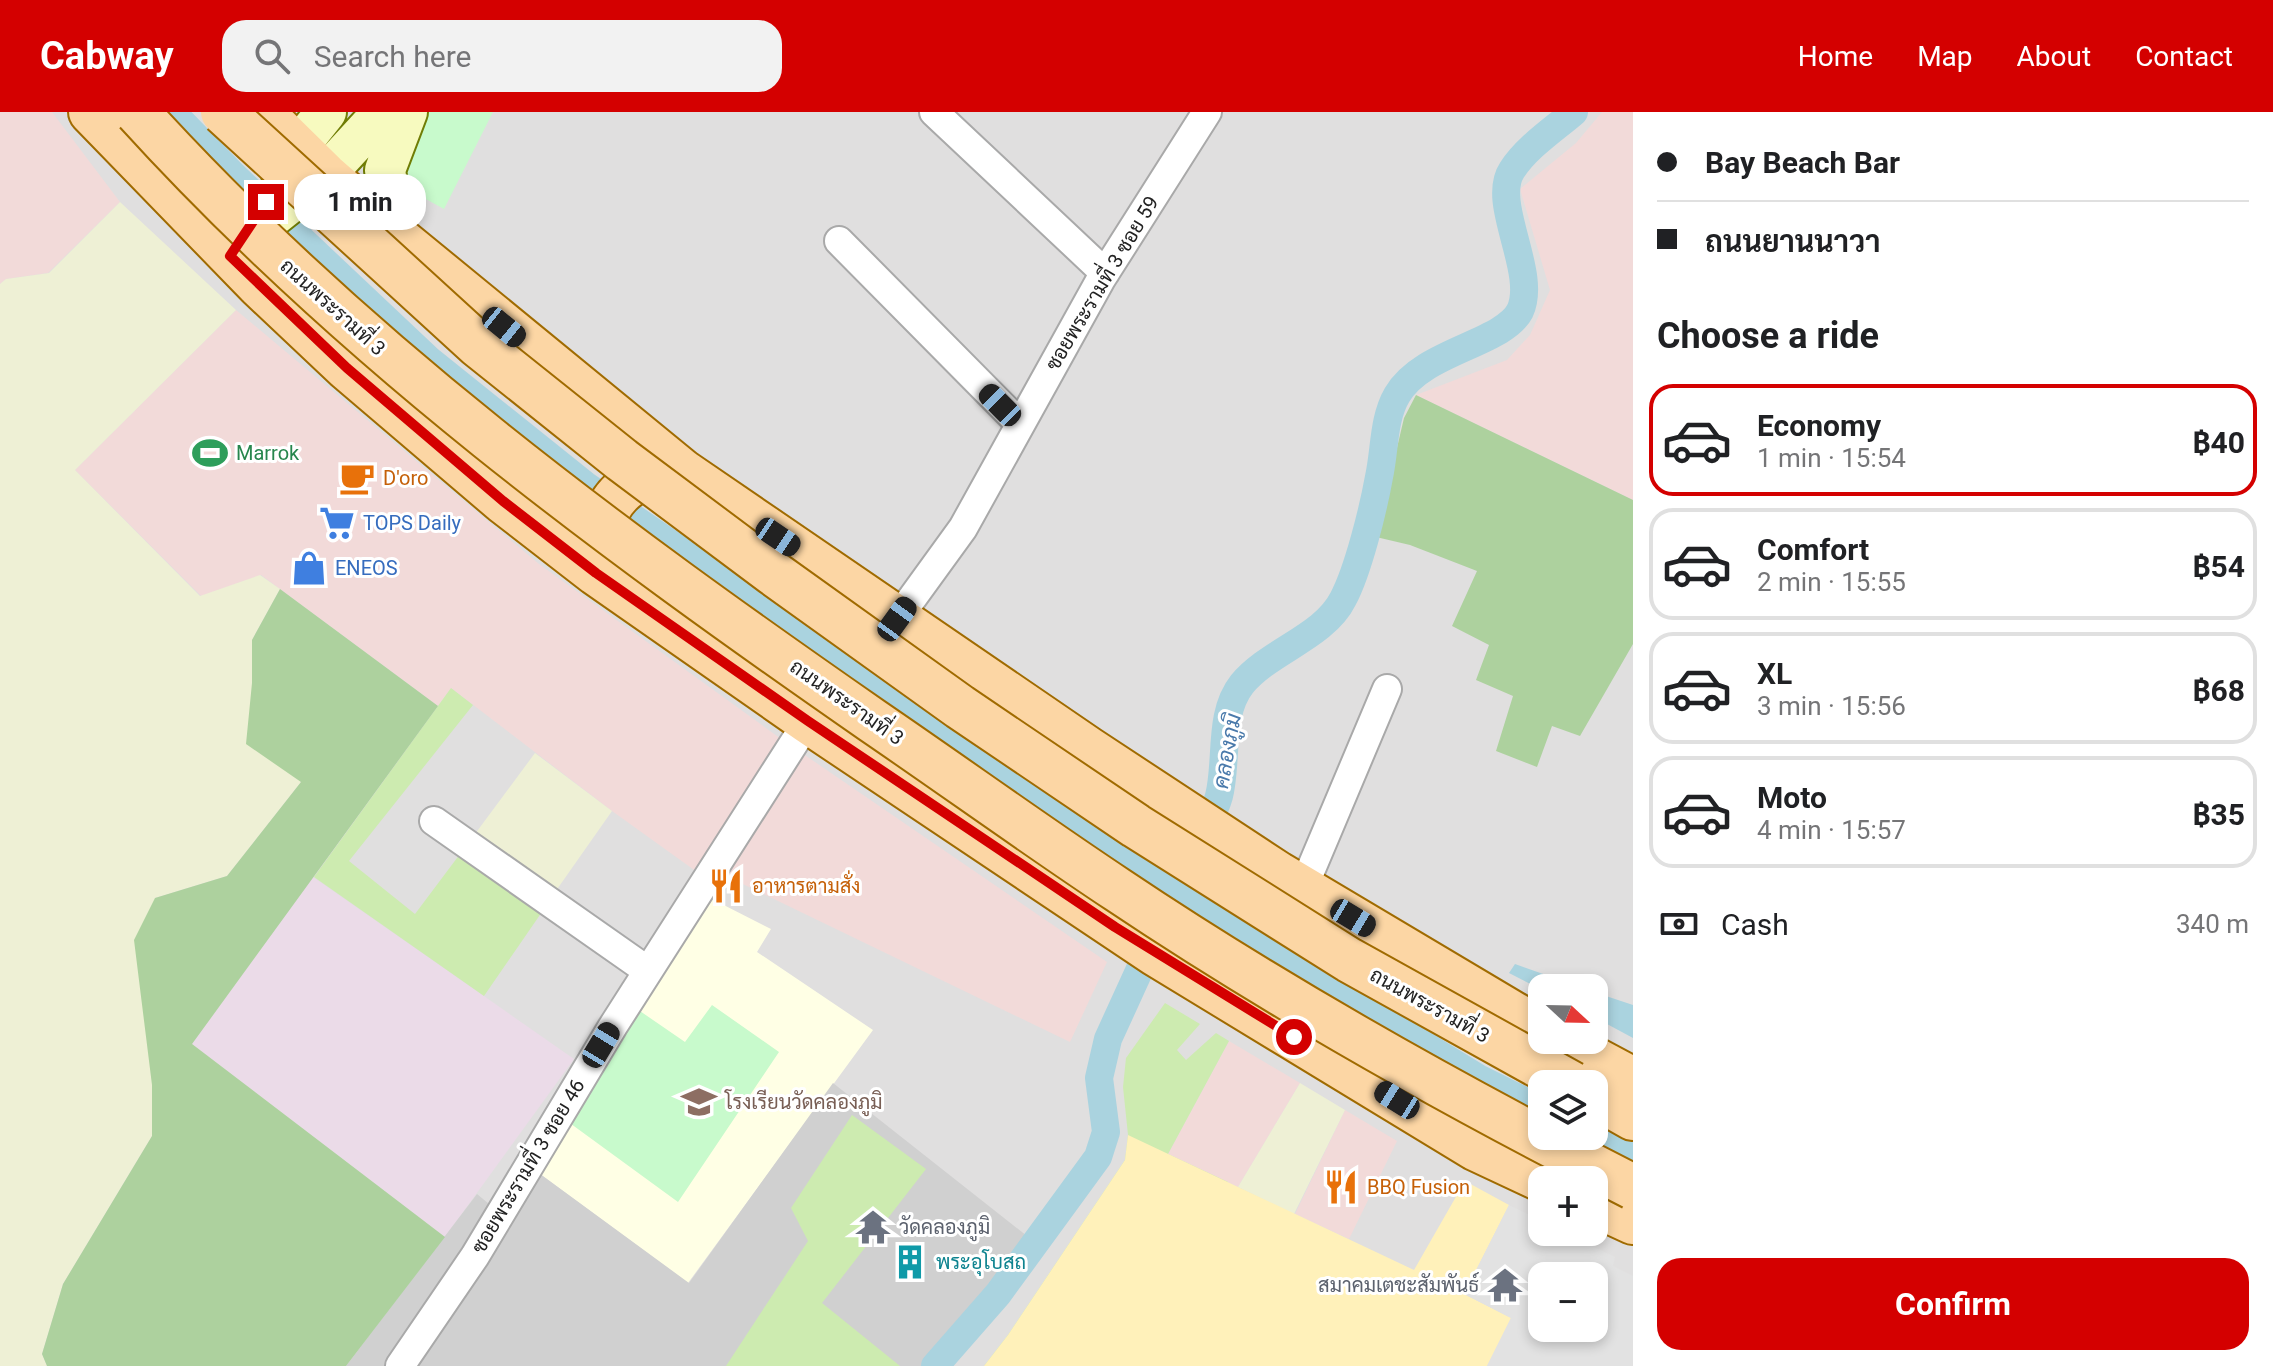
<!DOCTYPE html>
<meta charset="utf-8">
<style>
body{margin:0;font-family:Roboto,Sarabun,sans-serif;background:#f2f2f2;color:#202124;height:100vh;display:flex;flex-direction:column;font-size:30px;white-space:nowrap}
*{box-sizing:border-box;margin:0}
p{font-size:26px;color:#757577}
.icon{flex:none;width:44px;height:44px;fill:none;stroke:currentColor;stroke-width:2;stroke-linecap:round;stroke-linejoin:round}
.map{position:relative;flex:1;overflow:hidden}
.sheet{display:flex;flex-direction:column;background:#fff;width:640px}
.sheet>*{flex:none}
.hud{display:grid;align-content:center;height:176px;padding:0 24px;background:#fff}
.needle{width:52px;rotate:112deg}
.tools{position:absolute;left:1528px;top:862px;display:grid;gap:16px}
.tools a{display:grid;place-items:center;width:80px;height:80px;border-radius:16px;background:#fff;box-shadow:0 4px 12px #0003;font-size:40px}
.end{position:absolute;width:36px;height:36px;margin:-18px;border:10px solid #d40000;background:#fff;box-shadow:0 0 0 4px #fff}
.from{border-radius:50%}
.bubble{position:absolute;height:56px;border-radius:24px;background:#fff;box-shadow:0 4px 12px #0003;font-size:26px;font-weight:700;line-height:56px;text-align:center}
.car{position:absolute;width:24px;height:48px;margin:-24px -12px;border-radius:10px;box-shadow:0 0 6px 2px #0007;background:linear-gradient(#222 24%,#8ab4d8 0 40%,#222 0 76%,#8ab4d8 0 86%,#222 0)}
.hud b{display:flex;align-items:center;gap:28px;height:76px;font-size:30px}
.hud b+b{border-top:2px solid #e0e0e0}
.hud i{width:20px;height:20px;background:#202124}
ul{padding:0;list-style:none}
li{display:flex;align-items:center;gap:24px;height:112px;margin:0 16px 12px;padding:0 8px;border:4px solid #e0e0e0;border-radius:24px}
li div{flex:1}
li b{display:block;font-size:30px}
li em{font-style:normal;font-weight:700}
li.active{border-color:#d40000}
li>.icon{width:72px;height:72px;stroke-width:1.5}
h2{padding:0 24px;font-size:36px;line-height:96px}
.pay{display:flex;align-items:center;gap:20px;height:88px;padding:0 24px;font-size:30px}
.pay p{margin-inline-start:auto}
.cta{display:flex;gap:16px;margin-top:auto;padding:16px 24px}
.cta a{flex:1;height:92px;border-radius:24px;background:#d40000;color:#fff;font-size:32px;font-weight:700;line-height:92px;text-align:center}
header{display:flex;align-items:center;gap:48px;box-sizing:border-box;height:112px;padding:0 40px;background:#d40000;color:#fff}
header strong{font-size:38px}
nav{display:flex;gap:44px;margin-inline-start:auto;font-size:28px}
.search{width:560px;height:72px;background:#f2f2f2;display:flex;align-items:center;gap:20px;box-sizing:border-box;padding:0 28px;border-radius:24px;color:#757577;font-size:30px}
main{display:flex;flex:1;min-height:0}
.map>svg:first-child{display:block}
</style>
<header>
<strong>Cabway</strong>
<div class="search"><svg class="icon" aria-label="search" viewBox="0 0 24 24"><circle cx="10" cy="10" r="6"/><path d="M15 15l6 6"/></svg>Search here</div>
<nav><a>Home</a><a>Map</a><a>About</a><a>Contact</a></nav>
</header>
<main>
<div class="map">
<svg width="1633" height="1254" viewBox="0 0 1633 1254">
<rect width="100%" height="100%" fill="#f2efe9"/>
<!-- residential -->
<path fill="#e0dfdf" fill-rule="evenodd" d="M0,0H1633V1254H0ZM1542,876H1594V928H1542ZM1542,972H1594V1024H1542ZM1542,1068H1594V1120H1542ZM1542,1164H1594V1216H1542Z"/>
<!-- commercial -->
<path fill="#f2dad9" d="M0,0H52L120,90L48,161L6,167L0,172Z
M1602,0H1633V388L1416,283L1507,248L1530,223L1550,178L1520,77L1576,31Z
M236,198L539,452L777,624L1107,850L1070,930L722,762L697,760L612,699L451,576L438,594L261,463L201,484L75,358Z
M1229,929L1300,971L1238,1075L1168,1042Z
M1345,998L1397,1029L1349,1127L1295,1102Z"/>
<!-- industrial -->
<path fill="#ebdbe8" d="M313,765L574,947L445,1125L192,932Z"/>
<!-- education -->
<path fill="#ffffe5" d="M708,785L771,817L757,840L873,918L688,1171L536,1059Z"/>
<!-- religious -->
<path fill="#d0d0d0" d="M833,971L1027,1124L923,1254H346L477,1082L506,1106L536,1059L689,1171Z"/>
<!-- farmland -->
<path fill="#eef0d5" d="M120,90L236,198L75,358L200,484L260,463L280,477L252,528V571L301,670L227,764L155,786L152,1024L63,1172L42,1242L47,1254H0V172L6,167L49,161Z
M535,641L612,699L553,783L472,726Z
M1300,971L1345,998L1294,1102L1238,1075Z"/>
<!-- grass -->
<path fill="#cdebb0" d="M451,576L473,593L349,749L415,802L460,742L544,797L484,884L314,765Z
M1165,891L1200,912L1177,938L1186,948L1216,921L1229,929L1168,1042L1228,1070L984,1254L1008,1223L1125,1048L1128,1023L1123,975L1126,946Z
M852,1003L926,1057L822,1191L900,1254H726L808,1129L791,1096Z"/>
<!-- forest -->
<path fill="#add19e" d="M1416,283L1633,388V532L1580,624L1552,614L1537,655L1496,639L1513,584L1476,568L1489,533L1452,514L1477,459L1410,433L1376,425L1404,306Z
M280,477L438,594L192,932L445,1125L346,1254H47L42,1242L63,1172L152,1024V973L134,828L155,786L227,764L301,670L246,632L252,571V528Z"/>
<!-- sand -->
<path fill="#fff1ba" d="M1128,1023L1414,1158L1465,1069L1509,1093L1464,1182L1511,1206L1487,1254H984L1008,1223L1125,1048Z"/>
<!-- park -->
<path fill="#c8facc" d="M427,0H493L444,97L402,74V40Z
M712,893L779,940L678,1090L567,1009L637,897L685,930Z"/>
<!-- parking -->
<path fill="#e2e2e2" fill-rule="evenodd" d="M1509,1093L1542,1109V1120H1563L1615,1145L1613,1154L1633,1164V1254H1487L1511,1206L1464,1182ZM1542,1164H1594V1216H1542Z"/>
<!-- water -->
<path fill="#aad3df" d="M1515,852L1583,876H1542V878L1509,861Z
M1594,880L1633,893V926L1594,905Z"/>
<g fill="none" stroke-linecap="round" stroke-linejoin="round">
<!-- canal -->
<path stroke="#aad3df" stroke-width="28" d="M172,0L234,64L429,248L585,373L690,445L931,620L1176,781L1478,966L1542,998
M1200,728C1206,714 1215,699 1219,684C1228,649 1218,602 1242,572C1269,539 1324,525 1343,487C1358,459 1373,398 1379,365C1385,338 1383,307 1397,283C1422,239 1503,232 1520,199C1538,160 1490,91 1512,58C1527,35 1553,18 1574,0
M1592,1024L1633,1045
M935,1254L998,1182L1098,1045L1106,1020L1099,966L1108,927L1155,824"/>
<!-- street casing -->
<g stroke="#a9a9a9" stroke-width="32">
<path id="street" d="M934,0L1105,161
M839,129L1020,312
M897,507L963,416L1101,167L1207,0
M434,709L648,859
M1303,776L1387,577
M400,1254L475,1144L613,914L808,609"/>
</g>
<!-- secondary casing -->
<g stroke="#707d05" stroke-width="44">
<path id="secondary" d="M282,62L298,35L326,0
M395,124L385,58L407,0
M233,141L257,117L325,63L383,0"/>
</g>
<!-- primary casing -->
<g stroke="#a06b00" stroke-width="48">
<path id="primary" d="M91,0L259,173L347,256L503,389L596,461L808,609L1156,842L1475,1036L1543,1068
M261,0L325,63L395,124L683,360L1088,637L1278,762L1542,919
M597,451C597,415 607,381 643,366C654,361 670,362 682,361
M1558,928L1633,968
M1594,984L1633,1006
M1594,1092L1633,1110"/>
</g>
<!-- street -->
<use href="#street" stroke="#fff" stroke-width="28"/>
<!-- secondary -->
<use href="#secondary" stroke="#f7fabf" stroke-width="40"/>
<!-- primary -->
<use href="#primary" stroke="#fcd6a4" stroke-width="44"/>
<!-- primary-bridge casing -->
<g stroke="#a06b00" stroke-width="48" stroke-linecap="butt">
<path id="primary-bridge" d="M137,0C353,238 611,427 873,609C955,665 1035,723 1118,778C1282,888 1456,985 1633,1075
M223,0L478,233L622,348L773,461L960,595L1136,714L1349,848L1572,972"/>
</g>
<!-- primary-bridge -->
<use href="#primary-bridge" stroke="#fcd6a4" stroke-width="44"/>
</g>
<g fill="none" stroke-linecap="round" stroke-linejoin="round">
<!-- route -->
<path stroke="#d40000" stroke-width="10" d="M266,90L230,144L347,256L503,389L596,461L808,609L1115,815L1294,925"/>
</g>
<!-- icons -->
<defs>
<g id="stadium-bare" transform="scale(2.76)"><path d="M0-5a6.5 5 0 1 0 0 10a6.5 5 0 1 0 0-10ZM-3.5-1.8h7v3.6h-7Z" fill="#2e9e5b" stroke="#fff" stroke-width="2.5" paint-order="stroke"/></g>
<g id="cafe-bare" transform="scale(2.76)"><path d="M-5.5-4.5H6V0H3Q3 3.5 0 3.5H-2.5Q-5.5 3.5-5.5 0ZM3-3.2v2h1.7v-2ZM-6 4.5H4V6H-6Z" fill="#e8710a" stroke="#fff" stroke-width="2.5" paint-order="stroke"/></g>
<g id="supermarket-bare" transform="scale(2.76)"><path d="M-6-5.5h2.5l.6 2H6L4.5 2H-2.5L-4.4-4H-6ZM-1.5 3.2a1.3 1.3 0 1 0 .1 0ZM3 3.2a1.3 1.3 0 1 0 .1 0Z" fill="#3f7fe0" stroke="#fff" stroke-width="2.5" paint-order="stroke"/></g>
<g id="shop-bare" transform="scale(2.76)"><path d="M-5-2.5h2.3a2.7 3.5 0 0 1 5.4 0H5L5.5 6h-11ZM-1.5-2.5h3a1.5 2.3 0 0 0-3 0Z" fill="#3f7fe0" stroke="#fff" stroke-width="2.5" paint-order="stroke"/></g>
<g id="restaurant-bare" transform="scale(2.76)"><path d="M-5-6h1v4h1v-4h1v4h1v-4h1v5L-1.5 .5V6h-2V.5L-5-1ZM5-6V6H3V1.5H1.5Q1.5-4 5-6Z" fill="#e8710a" stroke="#fff" stroke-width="2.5" paint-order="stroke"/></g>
<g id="school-bare" transform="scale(2.76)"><path d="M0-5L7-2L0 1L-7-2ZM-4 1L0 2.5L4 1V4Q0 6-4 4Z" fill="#8d6e63" stroke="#fff" stroke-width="2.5" paint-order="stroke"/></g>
<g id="temple-bare" transform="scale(2.76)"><path d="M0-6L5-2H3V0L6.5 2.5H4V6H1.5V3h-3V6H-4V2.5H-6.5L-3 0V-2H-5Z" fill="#6b7280" stroke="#fff" stroke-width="2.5" paint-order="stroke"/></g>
<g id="building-bare" transform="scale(2.76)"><path d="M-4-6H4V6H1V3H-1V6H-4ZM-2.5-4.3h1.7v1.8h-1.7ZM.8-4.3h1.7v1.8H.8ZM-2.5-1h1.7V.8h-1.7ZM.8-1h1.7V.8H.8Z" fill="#0f9aa8" stroke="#fff" stroke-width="2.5" paint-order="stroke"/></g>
</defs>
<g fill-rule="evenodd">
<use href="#stadium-bare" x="210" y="341"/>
<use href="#cafe-bare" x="357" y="366"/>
<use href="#supermarket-bare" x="337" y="411"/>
<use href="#shop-bare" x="309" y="456"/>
<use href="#restaurant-bare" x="726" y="774"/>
<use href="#school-bare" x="699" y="990"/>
<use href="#restaurant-bare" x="1341" y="1075"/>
<use href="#temple-bare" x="873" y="1115"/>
<use href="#building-bare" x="910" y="1150"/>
<use href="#temple-bare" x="1505" y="1173"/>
</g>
<g text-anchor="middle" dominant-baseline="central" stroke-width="6" stroke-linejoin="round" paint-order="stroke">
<!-- street labels -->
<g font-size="20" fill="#222" stroke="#fff">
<text transform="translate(1102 171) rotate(-59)">ซอยพระรามที่ 3 ซอย 59</text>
<text transform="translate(333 195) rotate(42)">ถนนพระรามที่ 3</text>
<text transform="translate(847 590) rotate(35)">ถนนพระรามที่ 3</text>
<text transform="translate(1430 893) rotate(29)">ถนนพระรามที่ 3</text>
<text transform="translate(528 1054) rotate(-59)">ซอยพระรามที่ 3 ซอย 46</text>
</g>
<!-- leisure labels -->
<g font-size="20" fill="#27864d" stroke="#fff" text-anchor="start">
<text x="236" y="341">Marrok</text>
</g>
<!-- food labels -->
<g font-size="20" fill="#c56008" stroke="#fff" text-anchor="start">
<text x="383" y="366">D'oro</text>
<text x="752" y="774">อาหารตามสั่ง</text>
<text x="1367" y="1075">BBQ Fusion</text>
</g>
<!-- shop labels -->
<g font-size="20" fill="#366cbe" stroke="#fff" text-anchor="start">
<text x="363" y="411">TOPS Daily</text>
<text x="335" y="456">ENEOS</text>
</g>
<!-- education labels -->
<g font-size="20" fill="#785e54" stroke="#fff" text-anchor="start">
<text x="725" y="990">โรงเรียนวัดคลองภูมิ</text>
</g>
<!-- worship labels -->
<g font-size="20" fill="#5b616d" stroke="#fff" text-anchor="start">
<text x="899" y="1115">วัดคลองภูมิ</text>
<text x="1479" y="1173" text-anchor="end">สมาคมเตชะสัมพันธ์</text>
</g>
<!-- culture labels -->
<g font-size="20" fill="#0d838f" stroke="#fff" text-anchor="start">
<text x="936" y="1150">พระอุโบสถ</text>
</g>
<!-- water labels -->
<g font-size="22" font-style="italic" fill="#4a7aab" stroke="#fff">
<text transform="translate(1227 639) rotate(-80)">คลองภูมิ</text>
</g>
</g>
</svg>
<div class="tools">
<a><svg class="needle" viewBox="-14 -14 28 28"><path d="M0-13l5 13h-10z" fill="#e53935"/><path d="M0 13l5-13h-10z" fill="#757577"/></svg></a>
<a><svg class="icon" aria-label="layers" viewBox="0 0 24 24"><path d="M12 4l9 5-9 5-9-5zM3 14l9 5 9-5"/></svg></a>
<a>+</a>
<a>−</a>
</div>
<i class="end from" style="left:1294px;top:925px"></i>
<i class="end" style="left:266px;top:90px"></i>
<div class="bubble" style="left:294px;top:62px;width:132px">1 min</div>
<i class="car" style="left:504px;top:215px;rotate:129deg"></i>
<i class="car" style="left:1000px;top:293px;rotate:315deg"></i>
<i class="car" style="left:778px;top:425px;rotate:124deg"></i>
<i class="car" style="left:897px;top:507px;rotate:36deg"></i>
<i class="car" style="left:1353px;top:806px;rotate:121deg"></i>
<i class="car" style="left:601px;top:933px;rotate:31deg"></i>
<i class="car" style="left:1397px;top:988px;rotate:302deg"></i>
</div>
<section class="sheet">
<div class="hud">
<b><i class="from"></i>Bay Beach Bar</b>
<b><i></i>ถนนยานนาวา</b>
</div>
<h2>Choose a ride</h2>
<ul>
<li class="active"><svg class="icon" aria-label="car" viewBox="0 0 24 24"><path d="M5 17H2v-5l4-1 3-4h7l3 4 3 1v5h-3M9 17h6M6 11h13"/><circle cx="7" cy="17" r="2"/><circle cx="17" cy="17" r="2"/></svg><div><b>Economy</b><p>1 min · 15:54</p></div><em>฿40</em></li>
<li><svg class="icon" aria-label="car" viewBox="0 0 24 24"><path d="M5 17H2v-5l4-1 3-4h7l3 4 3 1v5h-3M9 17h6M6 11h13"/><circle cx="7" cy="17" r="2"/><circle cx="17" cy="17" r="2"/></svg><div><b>Comfort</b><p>2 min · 15:55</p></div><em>฿54</em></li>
<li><svg class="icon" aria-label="car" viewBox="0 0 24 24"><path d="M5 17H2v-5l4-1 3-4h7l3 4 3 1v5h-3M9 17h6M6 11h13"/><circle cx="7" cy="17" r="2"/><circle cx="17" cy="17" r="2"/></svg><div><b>XL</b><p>3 min · 15:56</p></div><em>฿68</em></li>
<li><svg class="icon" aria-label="car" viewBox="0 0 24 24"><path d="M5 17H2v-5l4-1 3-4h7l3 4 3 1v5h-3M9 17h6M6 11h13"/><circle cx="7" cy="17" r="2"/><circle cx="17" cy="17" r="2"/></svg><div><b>Moto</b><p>4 min · 15:57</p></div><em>฿35</em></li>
</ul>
<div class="pay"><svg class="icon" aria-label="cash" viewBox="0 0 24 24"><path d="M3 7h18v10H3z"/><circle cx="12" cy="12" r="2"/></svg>Cash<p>340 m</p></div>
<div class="cta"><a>Confirm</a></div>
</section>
</main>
